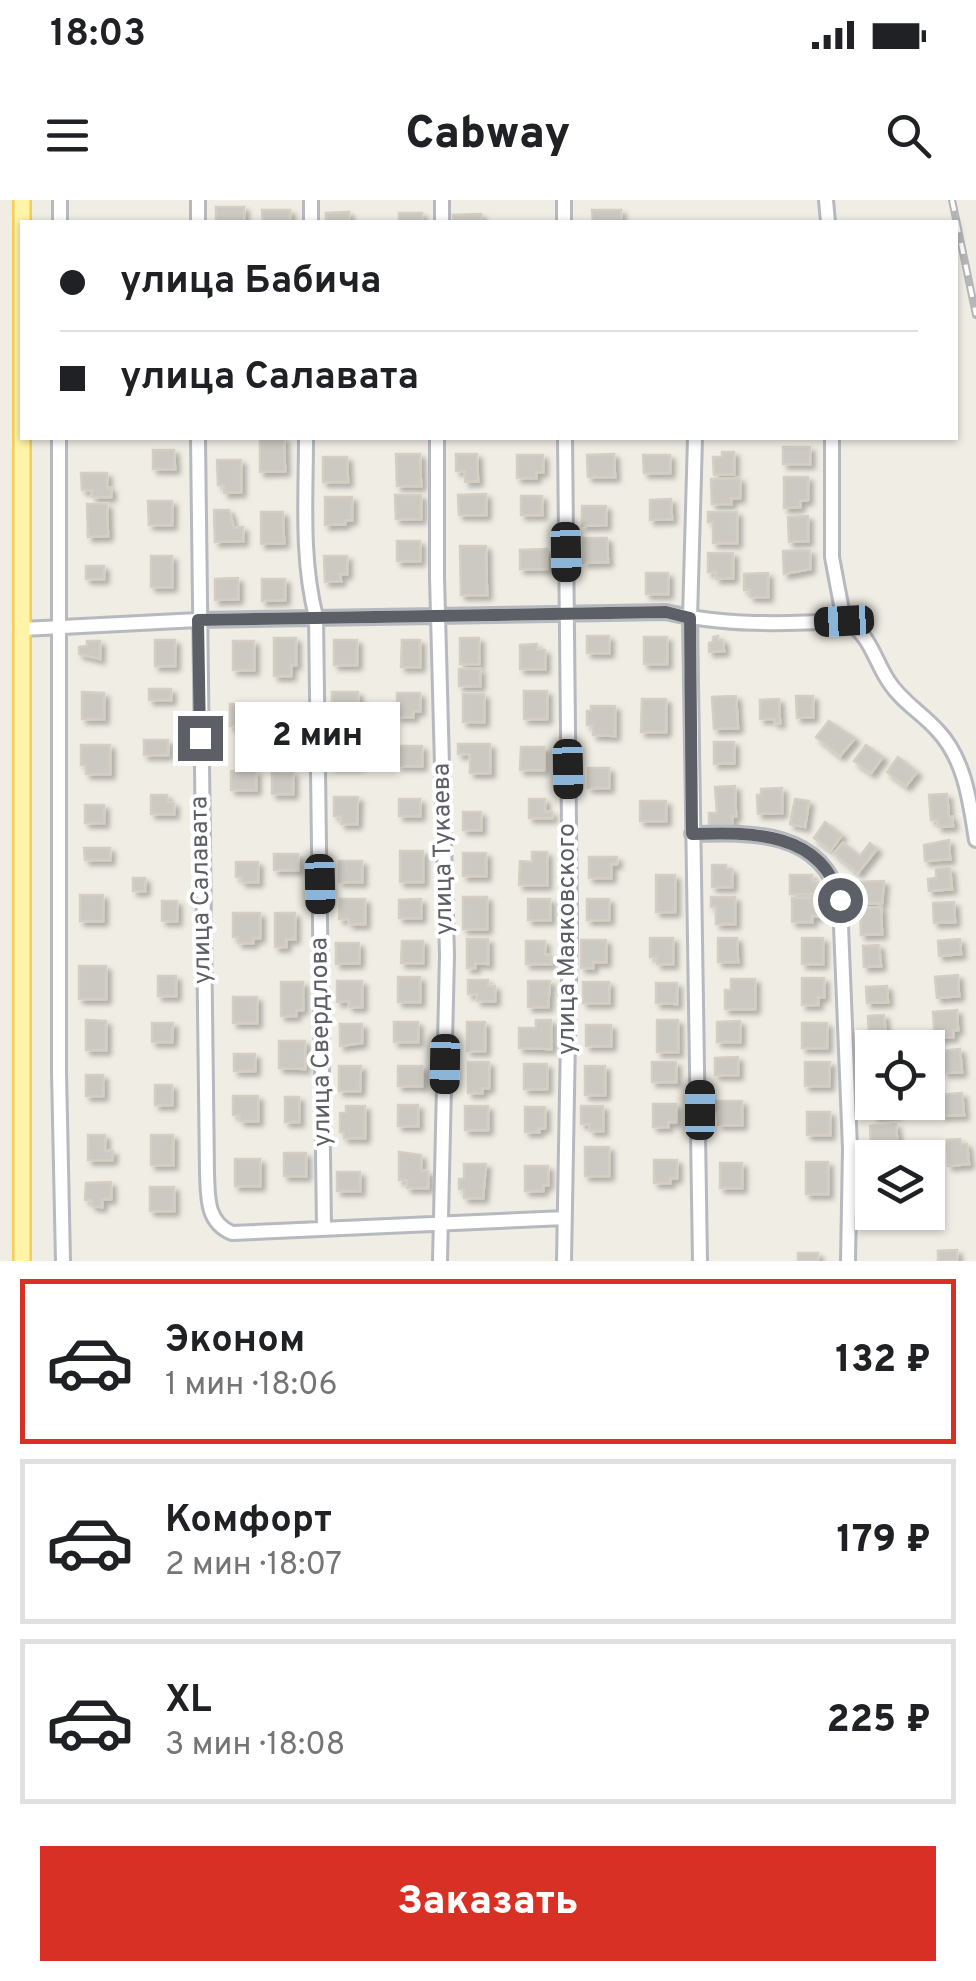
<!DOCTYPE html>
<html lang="ru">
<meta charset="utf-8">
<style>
body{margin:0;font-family:Overpass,sans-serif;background:#f2f2f2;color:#202124;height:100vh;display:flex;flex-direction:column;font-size:38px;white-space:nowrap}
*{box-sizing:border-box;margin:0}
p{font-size:32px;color:#757577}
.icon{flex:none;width:55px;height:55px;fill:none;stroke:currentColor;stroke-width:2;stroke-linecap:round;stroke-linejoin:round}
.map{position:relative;height:1061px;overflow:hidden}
.side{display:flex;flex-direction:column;background:#fff;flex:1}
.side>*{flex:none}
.hud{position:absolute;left:20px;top:20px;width:938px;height:220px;border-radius:0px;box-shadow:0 2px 8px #0004;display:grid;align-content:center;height:220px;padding:0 40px;background:#fff}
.fabs{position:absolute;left:855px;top:830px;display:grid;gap:20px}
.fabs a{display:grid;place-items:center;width:90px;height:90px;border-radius:0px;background:#fff;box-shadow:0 2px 8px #0004;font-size:50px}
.end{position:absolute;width:45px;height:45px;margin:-22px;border:12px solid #5c5f65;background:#fff;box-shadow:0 0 0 5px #fff}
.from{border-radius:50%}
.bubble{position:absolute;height:70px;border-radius:0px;background:#fff;box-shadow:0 2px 8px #0004;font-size:32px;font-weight:800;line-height:70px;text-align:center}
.car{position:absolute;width:30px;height:60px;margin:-30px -15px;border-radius:12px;box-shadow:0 0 8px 2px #0007;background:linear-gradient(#222 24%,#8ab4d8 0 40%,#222 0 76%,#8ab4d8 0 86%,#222 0)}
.hud b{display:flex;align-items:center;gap:35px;height:95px;font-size:38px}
.hud b+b{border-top:2px solid #e0e0e0}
.hud i{width:25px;height:25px;background:#202124}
ul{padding:18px 0 0;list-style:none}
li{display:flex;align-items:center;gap:30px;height:165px;margin:0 20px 15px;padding:0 20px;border:5px solid #e0e0e0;border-radius:0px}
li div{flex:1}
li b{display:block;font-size:38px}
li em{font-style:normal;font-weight:800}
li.selected{border-color:#d93025}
li>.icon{width:90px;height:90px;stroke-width:1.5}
.primary-button{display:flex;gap:20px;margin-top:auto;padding:20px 40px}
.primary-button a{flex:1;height:115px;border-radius:0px;background:#d93025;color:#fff;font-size:40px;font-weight:800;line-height:115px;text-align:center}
.status{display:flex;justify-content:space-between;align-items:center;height:70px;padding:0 50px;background:#fff;direction:ltr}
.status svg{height:28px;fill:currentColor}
header{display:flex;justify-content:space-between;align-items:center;height:130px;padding:0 40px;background:#fff;font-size:45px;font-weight:800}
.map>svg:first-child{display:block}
</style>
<div class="status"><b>18:03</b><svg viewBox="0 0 49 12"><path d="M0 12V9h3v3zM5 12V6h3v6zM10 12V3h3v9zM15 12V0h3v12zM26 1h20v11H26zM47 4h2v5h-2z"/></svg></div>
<header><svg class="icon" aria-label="menu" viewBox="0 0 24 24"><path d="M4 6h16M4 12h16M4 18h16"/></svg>Cabway<svg class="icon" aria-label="search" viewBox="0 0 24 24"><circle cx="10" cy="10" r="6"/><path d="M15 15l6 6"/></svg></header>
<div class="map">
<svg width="976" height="1061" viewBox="0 0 976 1061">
<defs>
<filter id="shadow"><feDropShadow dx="4.5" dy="4.5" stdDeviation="2.5" flood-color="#0004"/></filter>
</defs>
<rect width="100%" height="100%" fill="#efede4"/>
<!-- building -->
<path fill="#ccc9c3" stroke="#d4cfc2" stroke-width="2.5" filter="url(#shadow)" d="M216,7H244V22H216Z
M262,10H290V22H263Z
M592,10H621V22H593Z
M349,12V22H326V13Z
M399,13H422V22H399Z
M481,14V22H453V15Z
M260,238H284L285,271L260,272Z
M783,247H810V264H783Z
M153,250H174L175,269H153Z
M722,252H734V274L714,275L713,257H722Z
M396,254H420L421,286H397Z
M456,254H477L478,281L465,282V271H456Z
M614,254L615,277H588L587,255Z
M517,255H543V272H536V278H517Z
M643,255H670V273H644Z
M323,257H347L348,282H323Z
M217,260H241V292L224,293V285H218Z
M81,273H107V288H111V297H92V290H82Z
M784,277H808V300L800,301V307L784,308Z
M740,278V298H731V304H712L711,279Z
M486,294V315H459L458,295Z
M395,295H421V319H396Z
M521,296H542V315H521Z
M325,297H352V320H345V324L325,325Z
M671,299L672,319L650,320V300Z
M148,301H172V325H149Z
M87,304H107L108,336L88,337Z
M582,306H606V325L582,326Z
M214,310H229L234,328L243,327V341L215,342Z
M261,312H283L284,343L261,344Z
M708,312H737V343H713V322H708Z
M808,316V341L789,342L788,317Z
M583,338H607L608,362L583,363Z
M397,341H420V361H397Z
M460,346H486L487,395H461Z
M547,349V369H520V350Z
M810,350V369L784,374L783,351Z
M708,353H733V378L716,379V372H708Z
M151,356H172V387H151Z
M324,356H347V374H340L341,381L325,382Z
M86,366H104V379H86Z
M646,373H668V394H646Z
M768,373V397H750V390H744V374Z
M238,378V399L215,400V379Z
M262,379H285V400L262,401Z
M587,436H609V453H587Z
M718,436V440H723L724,451L709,452V443L713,442V437Z
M644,437H667V464H644Z
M274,438H296V465H291V476H274Z
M460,438H479V464H460Z
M155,440H175V466H155Z
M334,440H357V465H334Z
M402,440H420V467H401Z
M87,441H100V459L79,454V447L87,446Z
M233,441H254V470H233Z
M537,444V450H545V469H520V445Z
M459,469H480V486H459Z
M149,489H171V500H149Z
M524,491H547V519H524Z
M82,492L104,493V519H82Z
M332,492H358V515H351V521H338V514H332Z
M397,493H420V511H413V517H397Z
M463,494H484V522H463Z
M736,496L738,528L714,529L712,497Z
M796,496H813V517L797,518Z
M642,499H666V532H641Z
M779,499L780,523H775V519H760V500Z
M230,504H256V526H230Z
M591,506H615V536L593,535V525H587V511H591Z
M283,508H297L301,532H283Z
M829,521L855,538L840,556L816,537Z
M144,540H168V555H144Z
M714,542H734V563L714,564Z
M331,543H357V566H331Z
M458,544H490V573H470V554H458Z
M81,545H110V574H86V565H81Z
M866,545L883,557L871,573L854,561Z
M398,546H422V566H398Z
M521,547H544V570H520Z
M898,557L917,572L906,586L887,572Z
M588,568H609V588H588Z
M231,571H256V590H231Z
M272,572H293V594H272Z
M735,586L736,616H732V625L709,626V613H717L715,587Z
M782,588V613L758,614L757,595H761V589Z
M947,594L949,617H952L953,626L938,627V620H931L929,595Z
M151,595H167V602L174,603V614H151Z
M334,597H358L357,624H341V616H334Z
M399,599H420V616H399Z
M529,599H545V612H552V618H529Z
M795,599L809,601L805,627L790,624Z
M640,601H666V621H640Z
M85,605H104V623H85Z
M463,612H481V630H463Z
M825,622L842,635L831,650L814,638Z
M949,640L950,659L925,661L924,645Z
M843,643L860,656L870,643L877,649L858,673L834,653Z
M84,648H110V660H85Z
M400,651H423V682H400Z
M532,652H547V685H519L520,661L532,662Z
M463,653H486V676H463Z
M274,654H298V670H274Z
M589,657H617V664H611V678H589Z
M339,661H362V682H339Z
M236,662H258V682H242V677H236Z
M712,665H726V669H732V687H712Z
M950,668L952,689L929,691L928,679L936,678V669Z
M656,675H675V712H656Z
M790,675H812V682H818V694H790Z
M133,678H145V691H133Z
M884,681L882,703L857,704L855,682Z
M80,695H103V721H80Z
M463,697H487V729H463Z
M711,697H735V724H716V707H711Z
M792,698H820V716H812V722H792Z
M340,699H365V724H349V719H339Z
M421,699V718H399V700Z
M528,699H550V720H528Z
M587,699H609V720H587Z
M162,701H177V721H162Z
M954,702L955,722L934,723L933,703Z
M881,707L882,734L861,735L860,708Z
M233,713H260V738H253V743H238V737H233Z
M275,713H295V739H286V747H275Z
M650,738H673V764H657V757H650Z
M718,738H737L738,762H718Z
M802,738H823V764H802Z
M467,739H488V764L475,763V768H467Z
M960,739L961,754L939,756L938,741Z
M581,740H606V762H593V768H581Z
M402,741H423V763H401Z
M526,741H545V755H551V764H526Z
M336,743H359V763L336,764Z
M879,745L881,766L864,767L863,746Z
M79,766H106V799H79Z
M958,775L959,796L937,798L935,777Z
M158,776H176V796H158Z
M398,777H420V802H398Z
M802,778H824V797H818V805H802Z
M731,779H755V809H725V790H731Z
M468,780H488V786H495V801H477V794H468Z
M337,781H362V807H349V801L337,802Z
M528,781H550L548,807H528Z
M281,782H303V810H296V816H281Z
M583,782H609V803H583Z
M656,783H677V804L656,803Z
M887,786L888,802L867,803L866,787Z
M233,797H257V823H233Z
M957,810L958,830H953V837L935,838L933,812Z
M884,815L886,836L869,838L868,816Z
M86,820L106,821V850H86Z
M536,820H551V849L519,848V828H536Z
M657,820H678V852H657Z
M740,821V842H717V822Z
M394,822H418V842H394Z
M467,822H485V851H467Z
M152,823H173L172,842H152Z
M802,823H827V848H802Z
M340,824H362V843L340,846Z
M586,825H611V846H586Z
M279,841H305V869L279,868Z
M960,849L962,872L944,873L942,851Z
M234,854H255V871H234Z
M738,857V875H715V858Z
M468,862H489V888H482V893H468Z
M652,862H676V882H652Z
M805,862H830L829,886H805Z
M524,864H547V889H524Z
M339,866H361L360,891H339Z
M398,866H422V886H398Z
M585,866H605V895H585Z
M86,875H103V896H86Z
M155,885H172V905H155Z
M962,893L964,915L941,916L939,895Z
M233,896H258V921H240V915H233Z
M285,897H299V922H285Z
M714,901H742V925H718L719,911H714Z
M873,902H896L897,914L874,916Z
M653,904H676V922H668V927H653Z
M398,905H418V926H398Z
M346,906H365V938H344V932H340V913H346Z
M465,906H488V930H465Z
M581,906H603V931H590V924H581Z
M525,907H545V928H539V932H525Z
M807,912H830V935H807Z
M896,924L898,951L880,952L879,943L871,944L870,926Z
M88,935H105V951H113L112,960H88Z
M151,935H173V965H151Z
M960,939L961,944H967L969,964L948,966L947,940Z
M585,947H609V976H585Z
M399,952L421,955V971H428V988H407V980H399Z
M284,953H306V976H284Z
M235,959H260V986H235Z
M654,960H677V978H670V983H654Z
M806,962H828V994H806Z
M720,963H742V988H720Z
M464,964H486L483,998H464V989H459V979H464Z
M525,966H548V985H543V991H525Z
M337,972H360V991H337Z
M111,982V999H102V1007L92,1006V1000H85L86,983Z
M150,987H174V1011H150Z
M957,1050V1061H938V1051Z
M798,1053H818V1061H798Z"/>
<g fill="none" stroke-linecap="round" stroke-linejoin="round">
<!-- minor casing -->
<g stroke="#b6b9be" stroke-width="18">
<path id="minor" d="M826,0L828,22
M60,22V0
M198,22V0
M311,22V0
M442,22V0
M564,22V0
M59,238V872L63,1061
M198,238L207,972C208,997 206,1022 232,1033L565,1018
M306,238C306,298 301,358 316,417L324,1028
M437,238V377L447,755L440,1061
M695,238L690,418L700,1061
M832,238V357L844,421C870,432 874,460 889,482C902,502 922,513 938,531C965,560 970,602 976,640
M23,429L198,420L666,412C723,426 786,424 844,421
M692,634C750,632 823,630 840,701L850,949L848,1061
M564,1061L570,725L565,238"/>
</g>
<!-- major casing -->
<g stroke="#f6ce55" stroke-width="20">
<path id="major" d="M22,0V1061"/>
</g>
<!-- minor -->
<use href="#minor" stroke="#fff" stroke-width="12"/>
<!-- major -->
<use href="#major" stroke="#fff4a8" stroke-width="15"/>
<!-- rail casing -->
<g stroke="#b5b6b6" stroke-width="8">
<path id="rail" d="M952,0L976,115"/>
</g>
<!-- rail -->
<use href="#rail" stroke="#fff" stroke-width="4" stroke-dasharray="11" stroke-linecap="butt"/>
</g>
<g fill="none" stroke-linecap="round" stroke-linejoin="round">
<!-- route -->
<path stroke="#5c5f65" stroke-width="12" d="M200,538L198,420L666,412L690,418L692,634C750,632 823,631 840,700"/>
</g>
<g text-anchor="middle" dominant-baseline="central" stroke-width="8" stroke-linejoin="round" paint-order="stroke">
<!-- street labels -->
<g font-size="25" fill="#5c5f65" stroke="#fff">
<text transform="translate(444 649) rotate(-91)">улица Тукаева</text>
<text transform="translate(202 690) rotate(-91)">улица Салавата</text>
<text transform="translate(568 739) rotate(-90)">улица Маяковского</text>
<text transform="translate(322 842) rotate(-91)">улица Свердлова</text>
</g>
</g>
</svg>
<div class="fabs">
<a><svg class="icon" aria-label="locate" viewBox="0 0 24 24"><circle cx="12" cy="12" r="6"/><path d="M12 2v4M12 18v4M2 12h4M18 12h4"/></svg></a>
<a><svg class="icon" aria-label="layers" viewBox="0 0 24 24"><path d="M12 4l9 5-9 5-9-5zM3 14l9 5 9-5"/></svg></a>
</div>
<i class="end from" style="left:840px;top:700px"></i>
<i class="end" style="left:200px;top:538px"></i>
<div class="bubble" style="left:235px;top:502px;width:165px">2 мин</div>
<i class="car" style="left:566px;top:352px;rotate:179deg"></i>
<i class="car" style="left:844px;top:421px;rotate:267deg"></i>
<i class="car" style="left:568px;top:569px;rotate:179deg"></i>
<i class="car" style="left:320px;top:684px;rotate:179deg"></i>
<i class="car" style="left:445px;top:864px;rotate:181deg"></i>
<i class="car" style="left:700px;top:910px;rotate:0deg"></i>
<div class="hud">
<b><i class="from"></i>улица Бабича</b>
<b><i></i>улица Салавата</b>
</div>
</div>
<section class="side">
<ul>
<li class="selected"><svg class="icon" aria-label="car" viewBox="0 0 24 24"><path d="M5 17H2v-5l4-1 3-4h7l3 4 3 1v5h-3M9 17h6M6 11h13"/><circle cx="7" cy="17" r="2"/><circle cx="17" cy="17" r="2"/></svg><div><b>Эконом</b><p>1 мин · 18:06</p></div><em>132 ₽</em></li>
<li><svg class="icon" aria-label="car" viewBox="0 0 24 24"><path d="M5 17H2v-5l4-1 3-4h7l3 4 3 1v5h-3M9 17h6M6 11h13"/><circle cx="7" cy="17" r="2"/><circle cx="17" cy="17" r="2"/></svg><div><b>Комфорт</b><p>2 мин · 18:07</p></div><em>179 ₽</em></li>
<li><svg class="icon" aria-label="car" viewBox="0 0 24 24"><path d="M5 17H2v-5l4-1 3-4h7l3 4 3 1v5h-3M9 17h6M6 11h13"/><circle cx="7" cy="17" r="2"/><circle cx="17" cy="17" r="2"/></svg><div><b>XL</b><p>3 мин · 18:08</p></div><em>225 ₽</em></li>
</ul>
<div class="primary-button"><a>Заказать</a></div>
</section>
